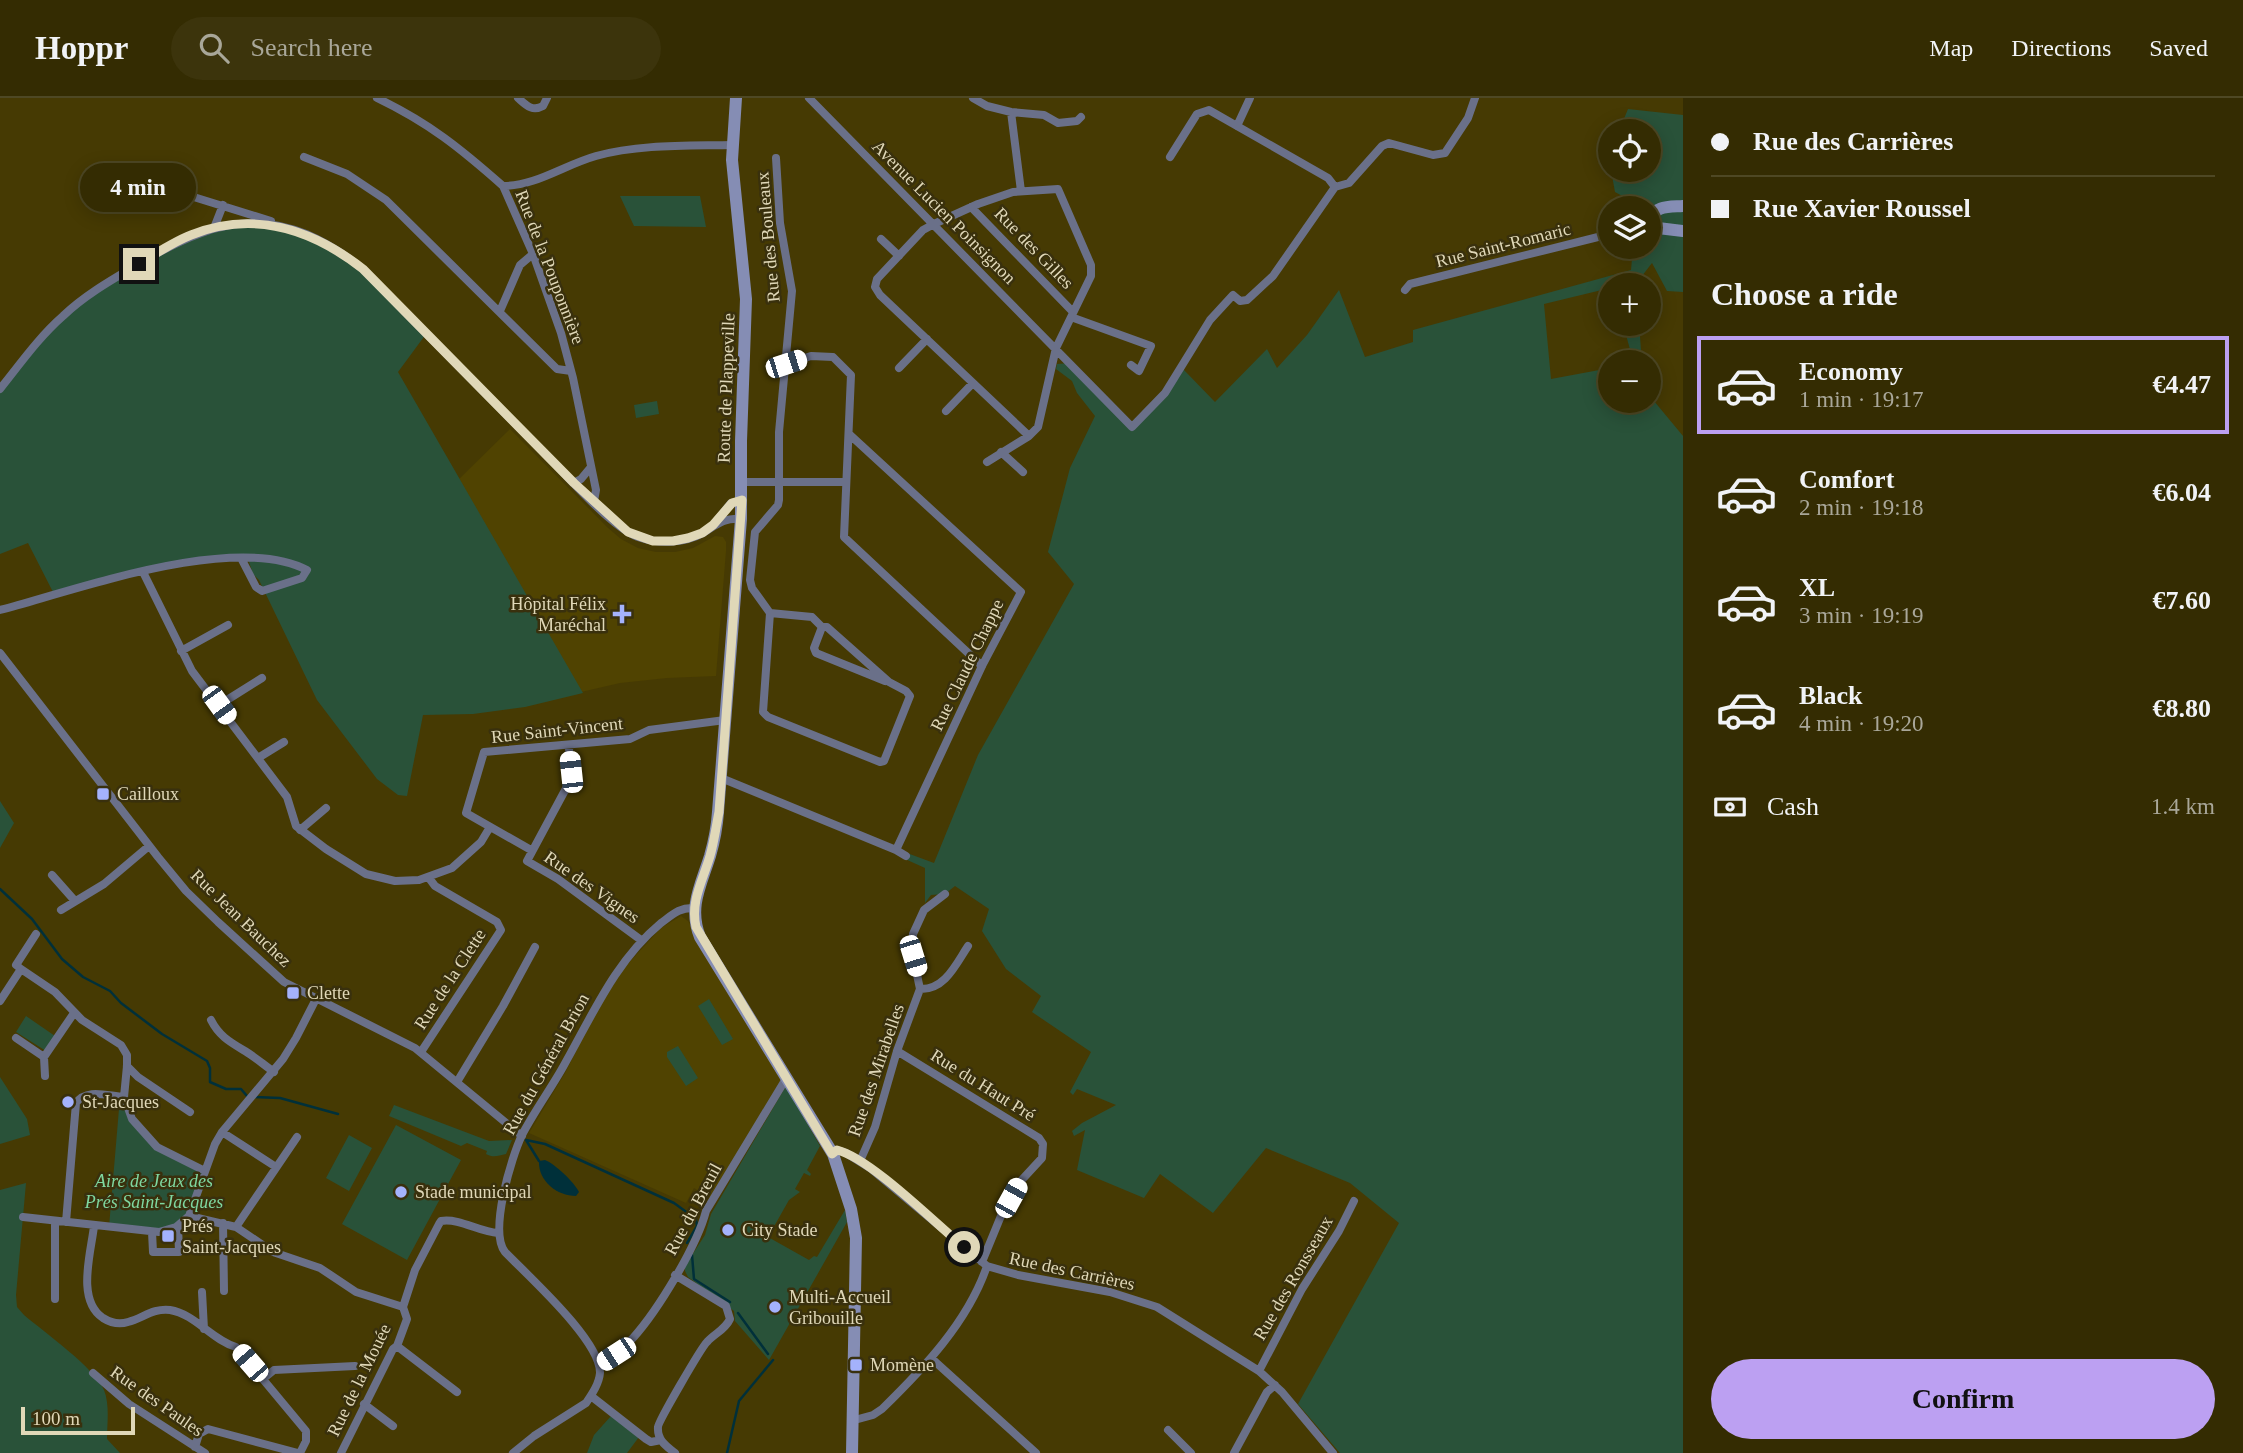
<!DOCTYPE html>
<meta charset="utf-8">
<style>
body{margin:0;font-family:"Times New Roman",serif;background:#3c340c;color:#f1f3f6;height:100vh;display:flex;flex-direction:column;font-size:26px;white-space:nowrap}
*{box-sizing:border-box;margin:0}
p{font-size:23px;color:#a9a799}
.icon{flex:none;width:38px;height:38px;fill:none;stroke:currentColor;stroke-width:2;stroke-linecap:round;stroke-linejoin:round}
.map{position:relative;flex:1;overflow:hidden}
.panel{display:flex;flex-direction:column;background:#342c02;width:560px}
.panel>*{flex:none}
.banner{display:grid;align-content:center;height:154px;padding:0 28px;background:#342c02}
.buttons{position:absolute;left:1598px;top:21px;display:grid;gap:14px}
.buttons a{display:grid;place-items:center;width:63px;height:63px;border-radius:50%;background:#342c02;box-shadow:0 4px 18px #0003,0 0 0 2px #4e4824;font-size:35px}
.scale{position:absolute;left:21px;bottom:18px;width:114px;box-sizing:border-box;padding-left:7px;border:4px solid #e0d8b8;border-top:0;font-size:19px;line-height:24px;white-space:nowrap;color:#e0d8b8;-webkit-text-stroke:5px #39300d;paint-order:stroke}
.end{position:absolute;width:32px;height:32px;margin:-16px;border:9px solid #e0d8b8;background:#111;box-shadow:0 0 0 4px #111}
.from{border-radius:50%}
.bubble{position:absolute;height:49px;border-radius:24px;background:#342c02;box-shadow:0 4px 18px #0003,0 0 0 2px #4e4824;font-size:23px;font-weight:600;line-height:49px;text-align:center}
.car{position:absolute;width:21px;height:42px;margin:-21px -10px;border-radius:9px;box-shadow:0 0 5px 2px #0007;background:linear-gradient(#fff 24%,#345 0 40%,#fff 0 76%,#345 0 86%,#fff 0)}
.banner b{display:flex;align-items:center;gap:24px;height:66px;font-size:26px}
.banner b+b{border-top:2px solid #4e4824}
.banner i{width:18px;height:18px;background:#f1f3f6}
ul{padding:0;list-style:none}
li{display:flex;align-items:center;gap:21px;height:98px;margin:0 14px 10px;padding:0 14px;border:4px solid transparent;border-radius:0px}
li div{flex:1}
li b{display:block;font-size:26px}
li em{font-style:normal;font-weight:600}
li.selected{border-color:#bca0f2}
li>.icon{width:63px;height:63px;stroke-width:1.5}
h2{padding:0 28px;font-size:32px;line-height:84px}
.pay{display:flex;align-items:center;gap:18px;height:77px;padding:0 28px;font-size:26px}
.pay p{margin-inline-start:auto}
.cta{display:flex;gap:14px;margin-top:auto;padding:14px 28px}
.cta a{flex:1;height:80px;border-radius:42px;background:#bca0f2;color:#111;font-size:28px;font-weight:600;line-height:80px;text-align:center}
header{display:flex;align-items:center;gap:42px;box-sizing:border-box;height:98px;padding:0 35px;background:#342c02;border-bottom:2px solid #4e4824}
header strong{font-size:33px}
nav{display:flex;gap:38px;margin-inline-start:auto;font-size:24px}
.search{width:490px;height:63px;background:#3c340c;display:flex;align-items:center;gap:18px;box-sizing:border-box;padding:0 24px;border-radius:38px;color:#a9a799;font-size:26px}
main{display:flex;flex:1;min-height:0}
.map>svg:first-child{display:block}
</style>
<header>
<strong>Hoppr</strong>
<div class="search"><svg class="icon" aria-label="search" viewBox="0 0 24 24"><circle cx="10" cy="10" r="6"/><path d="M15 15l6 6"/></svg>Search here</div>
<nav><a>Map</a><a>Directions</a><a>Saved</a></nav>
</header>
<main>
<div class="map">
<svg width="1683" height="1355" viewBox="0 0 1683 1355">
<rect width="100%" height="100%" fill="#463a03"/>
<!-- built -->
<path fill="#504301" d="M510,331L607,429L621,441L638,450L656,454H675L693,450L715,438L723,439L726,444V453L716,578L667,580L620,585L568,597L454,386Z
M681,818L688,823L783,979L710,1100L694,1090L686,1105L529,1035L565,975L596,914L624,870L661,830Z"/>
<!-- green -->
<path fill="#295239" d="M1628,11L1683,17V194L1667,193L1652,165L1635,187H1610V190L1544,206L1551,281L1610,270V303H1648L1649,297L1683,338V1355H1340L1298,1306L1399,1125L1350,1085L1266,1050L1213,1115L1160,1076L1144,1100L1077,1072L1085,1032L1074,1038L1072,1033L1082,1025L1116,1007L1077,991L1073,997L1070,994L1091,954L1032,914L1041,898L1006,871L982,833L989,811L955,788L945,796L931,797L925,805V770L905,761L907,755L934,765L978,657L1074,486L1048,454L1070,370L1095,318L1077,295L1072,283L1056,271L1057,266L1070,265L1132,328L1183,271L1215,304L1267,251L1277,270L1307,237L1339,192L1365,259L1413,244V232L1631,172L1633,149H1648V110H1628L1626,100L1615,94L1611,72H1648V33H1619Z
M620,98H700L706,129L634,128Z
M280,128L349,160L426,236L398,274L583,595L525,609L473,616L423,617L407,698L398,697L377,681L317,602L259,482L253,476L247,458L155,469L54,496L28,445L0,456V291L61,218L139,166L214,130Z
M1623,226H1631L1640,238L1641,253L1637,259L1631,255Z
M657,303L659,316L636,320L634,307Z
M0,703L14,725L0,750Z
M709,901L733,941L722,947L698,908Z
M26,918L55,938L46,953L16,934Z
M678,948L698,980L686,988L667,959V954Z
M0,979L27,1021L30,1037L0,1046Z
M786,988L820,1048L807,1072L811,1076L810,1078L804,1075L795,1091L800,1094L789,1102L768,1139L809,1162L814,1158L817,1159L845,1112L847,1124L769,1262L735,1223L734,1213L688,1179L685,1173V1168L705,1137L711,1116Z
M120,999L146,1039L205,1073L189,1118L172,1132L109,1129Z
M394,1007L489,1043L512,1042L506,1056C498,1058 493,1060 486,1056L487,1053L467,1045L461,1048L389,1018Z
M396,1027L461,1062L407,1162L342,1126Z
M349,1037L372,1050L349,1093L326,1080Z
M26,1085L16,1197L17,1209L24,1217C44,1234 95,1270 104,1292C110,1307 107,1326 107,1341L120,1355H0V1092Z
M611,1318L639,1339L627,1355H587L594,1337Z"/>
<!-- water -->
<path fill="#00303a" d="M545,1062C555,1066 574,1084 579,1094L576,1098C557,1098 538,1083 539,1063Z"/>
<g fill="none" stroke-linecap="round" stroke-linejoin="round">
<!-- stream -->
<path stroke="#00303a" stroke-width="2.5" d="M0,791L32,821L62,861L83,879L110,893L121,905L162,936L207,963L210,970V984L226,991H241L247,998
M254,999L280,1000L338,1016
M526,1042L545,1046L674,1105L696,1121L697,1128L687,1145
M526,1042L539,1063
M692,1157L694,1181L730,1204
M738,1215L768,1256
M727,1355L739,1303L773,1262"/>
<!-- street -->
<path stroke="#6a7089" stroke-width="8" d="M377,0C429,25 460,50 503,88
M518,0C526,7 532,14 543,8L547,0
M809,0L1132,329L1165,295L1210,222L1233,197L1240,203L1247,202L1273,178L1335,89L1349,85L1382,48L1389,45L1433,57L1445,55L1468,20L1475,0
M973,0L987,8L1011,14L1044,17L1058,25L1077,23L1081,19
M1011,14L1021,93
M1237,28L1250,0
M304,59L347,76L386,102L557,271L571,273
M1170,59L1197,16L1209,12L1328,80L1335,89
M776,60L780,125L792,193L779,334V402L778,407L755,434L750,482L752,490L770,515L763,614L768,619L880,664L884,663L910,598L906,593L889,584L827,529H822
M168,91L271,123
M971,109L1073,214
M214,130L223,107
M881,141L899,158
M1405,192L1410,186L1610,136
M500,213L520,167L533,156
M1071,219L1151,248L1139,273L1131,267
M786,266L811,258L833,259L851,277L844,439L982,568
M899,270L927,241
M0,291C20,266 39,239 63,218C86,196 115,180 142,164C226,114 283,108 363,171C426,236 490,300 553,364C574,385 614,432 641,440C660,446 685,445 703,435C716,427 725,419 741,421
M946,313L973,285
M849,336L1021,494L982,568L896,752
M1001,354L1023,374
M987,364L1029,338L1038,329L1056,250L1091,178V167L1058,91L1013,94L978,106L934,126L923,132L877,181L875,189L880,197L1029,338
M742,384H846
M574,385L581,381L591,369
M594,403L596,392L573,280L561,235L533,156L503,88C536,88 564,67 596,58C639,46 688,48 732,47
M715,425L731,405L742,402
M143,474L192,573L287,699L296,728L326,751L366,776L395,783L419,782L452,770L481,744L490,729
M0,512C76,492 235,434 307,472L302,480L262,493L256,489L241,460
M770,515L812,519L822,529L814,550L816,555L885,583
M181,553L228,527
M0,555L158,759L186,793L218,824L284,884L415,950L522,1038
M219,607L262,580
M569,647L570,683L527,763L558,781L641,842
M258,660L284,644
M721,680L896,752L906,758
M300,732L326,710
M531,752L466,715L484,654L630,641L649,632L725,622
M52,777L75,803
M61,812L104,786L149,748
M21,871L55,894L82,922L121,947L127,957V968L124,999L132,1021L157,1049L205,1073
M920,891C945,892 956,866 968,848
M0,903L21,871L16,867L36,836
M211,922C219,938 230,944 245,953C255,959 264,967 274,974
M16,940L44,959L74,915
M897,953L1039,1040L1043,1046L1042,1060L1018,1086L1003,1113L982,1164
M421,954L501,832L497,824L435,788L429,780
M44,959L45,978
M127,968L138,979L190,1014
M457,984L503,908L535,849
M222,1034L276,1069
M833,1056L837,1052L846,1055L870,1070L987,1168L1018,1177L1110,1194L1157,1209L1259,1273L1282,1294L1333,1355
M860,1063L875,1029L897,953L920,891L913,858V836L924,812L945,796
M189,1118L236,1129L273,1154L320,1170L356,1194L403,1209
M23,1119L159,1134L176,1129L189,1118L215,1046L222,1034L283,961L296,940L316,901
M66,1124L76,1005C87,990 107,998 124,999
M223,1125L224,1193
M94,1128C91,1155 76,1202 103,1220C111,1225 119,1227 128,1224C143,1220 153,1210 170,1212C195,1216 212,1242 236,1249L306,1333V1343L300,1355
M236,1129L297,1039
M152,1134L153,1154H179L178,1128
M675,1177L726,1208L730,1221C725,1232 715,1235 707,1244C701,1250 658,1324 658,1329C657,1342 666,1348 675,1355
M202,1194L204,1231
M55,1201V1123
M397,1248L457,1294
M931,1260L1036,1355
M599,1267C611,1259 623,1251 633,1240C658,1212 697,1148 706,1113L787,979
M1259,1273L1302,1191L1339,1133L1354,1103
M93,1275L129,1306L205,1355
M263,1281L274,1272L355,1268
M591,1298L646,1341L651,1344L661,1342
M364,1306L393,1328
M851,1323L873,1317L882,1311C923,1271 968,1224 987,1168
M1168,1332L1191,1355
M195,1349L199,1336L208,1331L298,1355
M341,1355L393,1251L397,1248L407,1221L403,1209L415,1172L439,1126L441,1123C460,1120 479,1134 498,1135
M513,1355L534,1338L586,1305C592,1296 599,1286 600,1275C601,1243 528,1178 505,1154C489,1134 511,1060 522,1037C534,1014 550,992 563,969C592,918 615,863 661,825C672,817 680,809 694,810
M1234,1355L1267,1294L1275,1287"/>
<!-- secondary -->
<path stroke="#858db4" stroke-width="12" d="M736,0L732,62L746,201L741,343V421L718,714C717,729 714,744 710,758C701,787 688,809 700,839L833,1056L851,1111L856,1140L852,1355
M1683,108C1670,109 1654,107 1650,122L1658,130L1683,133"/>
</g>
<g fill="none" stroke-linecap="round" stroke-linejoin="round">
<!-- route -->
<path stroke="#e0d8b8" stroke-width="9" d="M139,166C155,156 173,144 191,137C253,112 312,131 363,171L574,385L628,434L653,443H673L688,440L702,435L713,427L732,405L742,402L719,714C716,729 714,744 710,758C703,782 690,804 696,829L832,1056L837,1052C870,1060 935,1125 964,1149"/>
</g>
<!-- markers -->
<g fill="#a4b2fc" stroke="#39300d" stroke-width="2.5">
<path d="M618.5 505.5h7v7h7v7h-7v7h-7v-7h-7v-7h7z"/>
<rect x="96" y="689" width="14" height="14" rx="3.5"/>
<rect x="286" y="888" width="14" height="14" rx="3.5"/>
<circle cx="68" cy="1004" r="7"/>
<circle cx="401" cy="1094" r="7"/>
<circle cx="728" cy="1132" r="7"/>
<rect x="161" y="1131" width="14" height="14" rx="3.5"/>
<circle cx="775" cy="1209" r="7"/>
<rect x="849" y="1260" width="14" height="14" rx="3.5"/>
</g>
<g text-anchor="middle" dominant-baseline="central" stroke-width="5" stroke-linejoin="round" paint-order="stroke">
<!-- street labels -->
<g font-size="18" fill="#e0d8b8" stroke="#39300d">
<text transform="translate(944 114) rotate(45)">Avenue Lucien Poinsignon</text>
<text transform="translate(768 139) rotate(-95)">Rue des Bouleaux</text>
<text transform="translate(1503 147) rotate(-14)">Rue Saint-Romaric</text>
<text transform="translate(1034 150) rotate(46)">Rue des Gilles</text>
<text transform="translate(550 169) rotate(69)">Rue de la Pouponnière</text>
<text transform="translate(726 290) rotate(-88)">Route de Plappeville</text>
<text transform="translate(967 567) rotate(-64)">Rue Claude Chappe</text>
<text transform="translate(557 632) rotate(-6)">Rue Saint-Vincent</text>
<text transform="translate(592 789) rotate(35)">Rue des Vignes</text>
<text transform="translate(241 820) rotate(44)">Rue Jean Bauchez</text>
<text transform="translate(450 881) rotate(-57)">Rue de la Clette</text>
<text transform="translate(546 966) rotate(-61)">Rue du Général Brion</text>
<text transform="translate(876 972) rotate(-71)">Rue des Mirabelles</text>
<text transform="translate(983 987) rotate(32)">Rue du Haut Pré</text>
<text transform="translate(693 1111) rotate(-62)">Rue du Breuil</text>
<text transform="translate(1072 1173) rotate(12)">Rue des Carrières</text>
<text transform="translate(1293 1180) rotate(-60)">Rue des Ronsseaux</text>
<text transform="translate(359 1282) rotate(-64)">Rue de la Mouée</text>
<text transform="translate(157 1303) rotate(35)">Rue des Paules</text>
</g>
<!-- poi labels -->
<g font-size="18" fill="#e0d8b8" stroke="#39300d" text-anchor="start">
<text x="606" y="506" text-anchor="end">Hôpital Félix<tspan x="606" dy="21">Maréchal</tspan></text>
<text x="117" y="696">Cailloux</text>
<text x="307" y="895">Clette</text>
<text x="82" y="1004">St-Jacques</text>
<text x="415" y="1094">Stade municipal</text>
<text x="182" y="1128">Prés<tspan x="182" dy="21">Saint-Jacques</tspan></text>
<text x="742" y="1132">City Stade</text>
<text x="789" y="1199">Multi-Accueil<tspan x="789" dy="21">Gribouille</tspan></text>
<text x="870" y="1267">Momène</text>
</g>
<!-- park labels -->
<g font-size="18" font-style="italic" fill="#7fd7a0" stroke="#39300d">
<text x="154" y="1083">Aire de Jeux des<tspan x="154" dy="21">Prés Saint-Jacques</tspan></text>
</g>
</g>
</svg>
<div class="buttons">
<a><svg class="icon" aria-label="locate" viewBox="0 0 24 24"><circle cx="12" cy="12" r="6"/><path d="M12 2v4M12 18v4M2 12h4M18 12h4"/></svg></a>
<a><svg class="icon" aria-label="layers" viewBox="0 0 24 24"><path d="M12 4l9 5-9 5-9-5zM3 14l9 5 9-5"/></svg></a>
<a>+</a>
<a>−</a>
</div>
<div class="scale">100 m</div>
<i class="end from" style="left:964px;top:1149px"></i>
<i class="end" style="left:139px;top:166px"></i>
<div class="bubble" style="left:80px;top:65px;width:116px">4 min</div>
<i class="car" style="left:786px;top:266px;rotate:72deg"></i>
<i class="car" style="left:219px;top:607px;rotate:144deg"></i>
<i class="car" style="left:571px;top:674px;rotate:354deg"></i>
<i class="car" style="left:913px;top:858px;rotate:163deg"></i>
<i class="car" style="left:1011px;top:1100px;rotate:29deg"></i>
<i class="car" style="left:616px;top:1256px;rotate:237deg"></i>
<i class="car" style="left:250px;top:1265px;rotate:319deg"></i>
</div>
<section class="panel">
<div class="banner">
<b><i class="from"></i>Rue des Carrières</b>
<b><i></i>Rue Xavier Roussel</b>
</div>
<h2>Choose a ride</h2>
<ul>
<li class="selected"><svg class="icon" aria-label="car" viewBox="0 0 24 24"><path d="M5 17H2v-5l4-1 3-4h7l3 4 3 1v5h-3M9 17h6M6 11h13"/><circle cx="7" cy="17" r="2"/><circle cx="17" cy="17" r="2"/></svg><div><b>Economy</b><p>1 min · 19:17</p></div><em>€4.47</em></li>
<li><svg class="icon" aria-label="car" viewBox="0 0 24 24"><path d="M5 17H2v-5l4-1 3-4h7l3 4 3 1v5h-3M9 17h6M6 11h13"/><circle cx="7" cy="17" r="2"/><circle cx="17" cy="17" r="2"/></svg><div><b>Comfort</b><p>2 min · 19:18</p></div><em>€6.04</em></li>
<li><svg class="icon" aria-label="car" viewBox="0 0 24 24"><path d="M5 17H2v-5l4-1 3-4h7l3 4 3 1v5h-3M9 17h6M6 11h13"/><circle cx="7" cy="17" r="2"/><circle cx="17" cy="17" r="2"/></svg><div><b>XL</b><p>3 min · 19:19</p></div><em>€7.60</em></li>
<li><svg class="icon" aria-label="car" viewBox="0 0 24 24"><path d="M5 17H2v-5l4-1 3-4h7l3 4 3 1v5h-3M9 17h6M6 11h13"/><circle cx="7" cy="17" r="2"/><circle cx="17" cy="17" r="2"/></svg><div><b>Black</b><p>4 min · 19:20</p></div><em>€8.80</em></li>
</ul>
<div class="pay"><svg class="icon" aria-label="cash" viewBox="0 0 24 24"><path d="M3 7h18v10H3z"/><circle cx="12" cy="12" r="2"/></svg>Cash<p>1.4 km</p></div>
<div class="cta"><a>Confirm</a></div>
</section>
</main>
